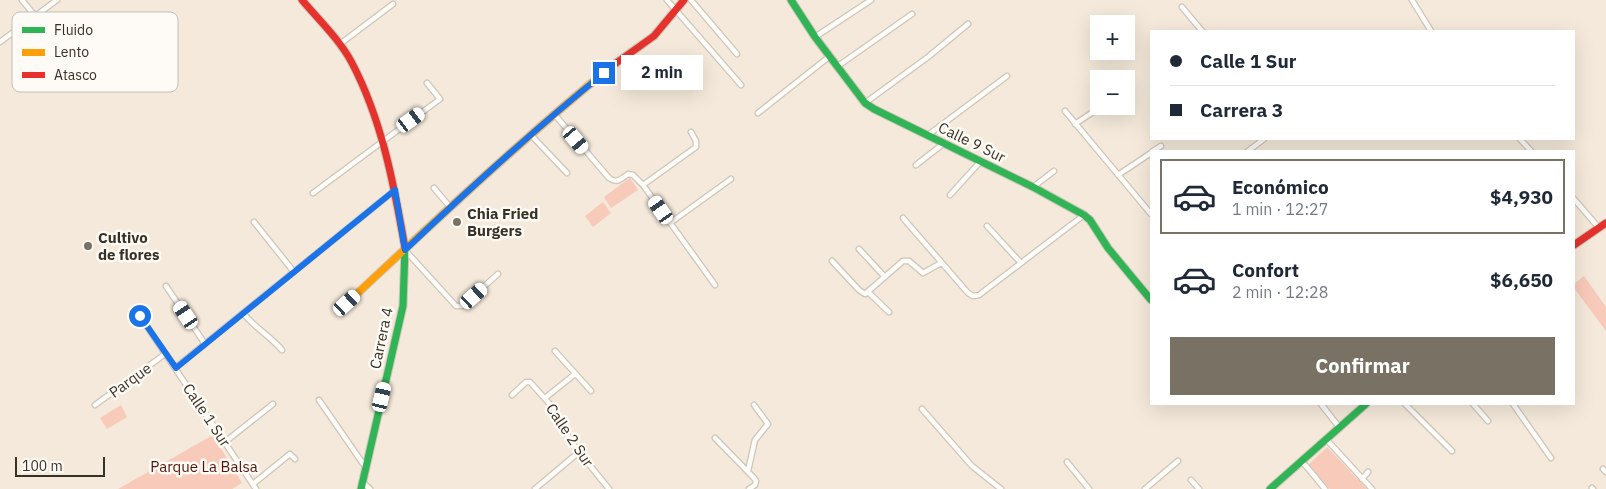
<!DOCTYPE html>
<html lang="es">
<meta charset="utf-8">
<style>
body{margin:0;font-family:"IBM Plex Sans",sans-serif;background:#f6f6f7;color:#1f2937;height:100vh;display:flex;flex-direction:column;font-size:19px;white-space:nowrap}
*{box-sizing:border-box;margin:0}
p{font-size:16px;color:#747a83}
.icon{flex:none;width:28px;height:28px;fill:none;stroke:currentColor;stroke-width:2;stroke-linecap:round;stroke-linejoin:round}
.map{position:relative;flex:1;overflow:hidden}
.drawer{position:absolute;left:1150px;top:150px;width:425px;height:255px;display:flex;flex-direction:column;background:#fff;border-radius:0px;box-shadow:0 5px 20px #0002}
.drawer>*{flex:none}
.banner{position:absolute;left:1150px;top:30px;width:425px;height:110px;border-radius:0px;box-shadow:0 5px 20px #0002;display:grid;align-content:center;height:110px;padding:0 20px;background:#fff}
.controls{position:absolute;left:1090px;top:15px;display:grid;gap:10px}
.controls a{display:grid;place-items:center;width:45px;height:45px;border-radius:0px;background:#fff;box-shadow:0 5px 20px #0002;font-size:25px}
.scale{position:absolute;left:15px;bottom:12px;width:90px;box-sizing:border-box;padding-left:5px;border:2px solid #383126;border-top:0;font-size:14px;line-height:18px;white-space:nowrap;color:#383126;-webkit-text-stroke:4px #fefaf5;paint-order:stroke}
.end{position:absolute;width:22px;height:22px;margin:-11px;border:6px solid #1a73e8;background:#fff;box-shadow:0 0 0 2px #fff}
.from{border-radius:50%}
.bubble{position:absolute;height:35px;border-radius:0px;background:#fff;box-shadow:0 5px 20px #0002;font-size:16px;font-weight:700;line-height:35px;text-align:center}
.car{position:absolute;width:15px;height:30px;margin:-15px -8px;border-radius:6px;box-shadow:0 0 4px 1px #0007;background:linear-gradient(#fff 24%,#345 0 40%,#fff 0 76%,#345 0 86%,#fff 0)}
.banner b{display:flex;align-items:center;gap:18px;height:48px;font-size:19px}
.banner b+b{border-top:1px solid #e0e1e3}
.banner i{width:12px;height:12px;background:#1f2937}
ul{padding:9px 0 0;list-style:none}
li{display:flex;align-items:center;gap:15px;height:75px;margin:0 10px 8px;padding:0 10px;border:2px solid transparent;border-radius:0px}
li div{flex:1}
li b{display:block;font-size:19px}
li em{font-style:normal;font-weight:700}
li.on{border-color:#7a7165}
li>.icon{width:45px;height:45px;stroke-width:1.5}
.primary-button{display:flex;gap:10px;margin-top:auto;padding:10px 20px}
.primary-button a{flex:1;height:58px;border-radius:0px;background:#7a7165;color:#fff;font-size:20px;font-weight:700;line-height:58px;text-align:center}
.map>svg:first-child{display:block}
</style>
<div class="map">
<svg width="1606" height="489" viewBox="0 0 1606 489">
<rect width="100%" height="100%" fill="#f4e9da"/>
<!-- green -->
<path fill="#f8caba" d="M630,178L638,190L611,208L604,197Z
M603,202L611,213L593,227L585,216Z
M1584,276L1606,307V331L1574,288V284Z
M121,405L127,417L107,429L100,418Z
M213,435L242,483L232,489H118Z
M1327,447L1367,489H1330L1307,466Z"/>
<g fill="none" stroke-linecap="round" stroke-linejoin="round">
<!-- street casing -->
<g stroke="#cec5b9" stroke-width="7">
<path id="street" d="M22,0L35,16
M667,0L741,85
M691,0L737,54
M1412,0L1431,31
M1182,7L1202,31
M815,37L871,0
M0,42L57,0
M340,44L393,4
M838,66L912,14
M1126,90L1130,87
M865,103L928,57L968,24
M1065,111L1151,214
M758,113L830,56
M555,115L609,178C617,184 621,179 628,174L633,175L643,185L715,285
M1075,124L1102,106
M531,135L567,173
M928,135L1007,76
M1520,139L1531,151
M1153,151L1161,146
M1248,151L1264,139
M916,165L943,144
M1118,175L1151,153
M643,185L696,147V141L691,132
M1033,187L1054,171
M434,188L450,207
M313,193L440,99L427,83
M950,195L981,161
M1574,199L1599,228
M903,218L968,293L973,296L979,295L1084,215
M254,222L294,272
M670,223L731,179
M987,226L1021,263
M859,249L885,277
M405,250L456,306H462L498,274
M832,261L859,290L865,294L903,261H909L923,273L941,263
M166,286L205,344
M868,292L889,312
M243,313C255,328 270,336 282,350
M140,316L256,489
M555,351L591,391
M175,368L395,190
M512,395L526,382H530L556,411L558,421L575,447L609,489
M545,398L575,374
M319,400L366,468
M1321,404L1339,427
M1405,404L1452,451
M1473,404L1488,421
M1513,404L1551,458
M95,405L165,354
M922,409L972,466L1001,489
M715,438L754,478L756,481L755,485L749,489
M1326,439L1372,489
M225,442L273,404
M1067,462L1089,489
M1301,462L1306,466L1325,489
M1603,469L1606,472
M748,471L755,440L768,424L754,405
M1362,479L1368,472
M1191,480L1199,489
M362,482L370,489
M253,484L290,454L295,459
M1592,488L1593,489
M535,489L579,452
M1145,489L1178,461"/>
</g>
<!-- fast casing -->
<g stroke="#cec5b9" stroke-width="9">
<path id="fast" d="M791,0L815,37L865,103L874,109L1033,187L1084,215L1090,220L1108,248L1151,300
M361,489L403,306L405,248
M1270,489L1366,404"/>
</g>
<!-- slow casing -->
<g stroke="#cec5b9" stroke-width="9">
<path id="slow" d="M347,303C434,222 520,141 612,66"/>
</g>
<!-- jam casing -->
<g stroke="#cec5b9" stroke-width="9">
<path id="jam" d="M302,0C319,20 340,40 352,63C382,120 394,185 405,248
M612,66L654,36L684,0
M1574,245L1606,223"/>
</g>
<!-- street -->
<use href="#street" stroke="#fdfcf9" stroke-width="4.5"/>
<!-- fast -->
<use href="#fast" stroke="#30b455" stroke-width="7"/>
<!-- slow -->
<use href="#slow" stroke="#ff9f0a" stroke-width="7"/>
<!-- jam -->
<use href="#jam" stroke="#e5322d" stroke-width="7"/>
</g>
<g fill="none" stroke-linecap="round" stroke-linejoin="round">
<!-- route -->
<path stroke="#1a73e8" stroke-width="6" d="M140,316L176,368L395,190L405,250C469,189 535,129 604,73"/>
</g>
<!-- markers -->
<g fill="#7a7165" stroke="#fefaf5" stroke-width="2">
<circle cx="457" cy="222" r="5"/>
<circle cx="88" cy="246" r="5"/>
</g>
<g text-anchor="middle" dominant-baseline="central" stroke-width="5" stroke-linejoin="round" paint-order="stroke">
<!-- street labels -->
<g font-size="15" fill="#383126" stroke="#fefaf5">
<text transform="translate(972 142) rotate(26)">Calle 9 Sur</text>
<text transform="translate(381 338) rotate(-78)">Carrera 4</text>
<text transform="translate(130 380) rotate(-36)">Parque</text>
<text transform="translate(207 415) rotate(56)">Calle 1 Sur</text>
<text transform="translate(570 435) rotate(56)">Calle 2 Sur</text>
</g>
<!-- poi labels -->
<g font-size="15" font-weight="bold" fill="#383126" stroke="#fefaf5" text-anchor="start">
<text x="467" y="213">Chia Fried<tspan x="467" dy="17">Burgers</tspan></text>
<text x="98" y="237">Cultivo<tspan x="98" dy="17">de flores</tspan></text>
</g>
<!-- park labels -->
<g font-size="15" fill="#551306" stroke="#fefaf5">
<text x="204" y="466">Parque La Balsa</text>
</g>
</g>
<!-- legend -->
<rect x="12" y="12" width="166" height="80" rx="8" fill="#fefaf5" stroke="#c3beb7" stroke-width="1"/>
<rect x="22" y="27" width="23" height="6" fill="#30b455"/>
<rect x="22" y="49" width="23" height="7" fill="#ff9f0a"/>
<rect x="22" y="72" width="23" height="6" fill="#e5322d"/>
<g font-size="14" fill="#383126">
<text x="54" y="35">Fluido</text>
<text x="54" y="57">Lento</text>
<text x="54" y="80">Atasco</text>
</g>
</svg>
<div class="controls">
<a>+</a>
<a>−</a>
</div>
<div class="scale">100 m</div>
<i class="end from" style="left:140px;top:316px"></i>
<i class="end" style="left:604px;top:73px"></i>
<div class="bubble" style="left:621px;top:55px;width:82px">2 min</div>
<i class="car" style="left:411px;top:120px;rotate:54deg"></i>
<i class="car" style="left:576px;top:140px;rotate:140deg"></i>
<i class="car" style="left:661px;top:210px;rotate:325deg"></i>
<i class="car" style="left:474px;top:296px;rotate:48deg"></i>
<i class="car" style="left:347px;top:303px;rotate:48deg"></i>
<i class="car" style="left:186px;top:315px;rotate:326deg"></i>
<i class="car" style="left:382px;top:397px;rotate:13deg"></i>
<div class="banner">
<b><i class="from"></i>Calle 1 Sur</b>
<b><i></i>Carrera 3</b>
</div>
<section class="drawer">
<ul>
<li class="on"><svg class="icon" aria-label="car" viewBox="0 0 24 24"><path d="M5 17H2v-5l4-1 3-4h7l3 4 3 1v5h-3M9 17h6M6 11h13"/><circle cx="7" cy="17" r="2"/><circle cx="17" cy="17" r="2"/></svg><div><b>Económico</b><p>1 min · 12:27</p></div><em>$4,930</em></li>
<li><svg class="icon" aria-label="car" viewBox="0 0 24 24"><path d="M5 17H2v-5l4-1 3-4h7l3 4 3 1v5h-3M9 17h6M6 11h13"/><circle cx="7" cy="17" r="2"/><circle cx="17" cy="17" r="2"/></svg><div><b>Confort</b><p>2 min · 12:28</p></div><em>$6,650</em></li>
</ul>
<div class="primary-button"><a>Confirmar</a></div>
</section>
</div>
